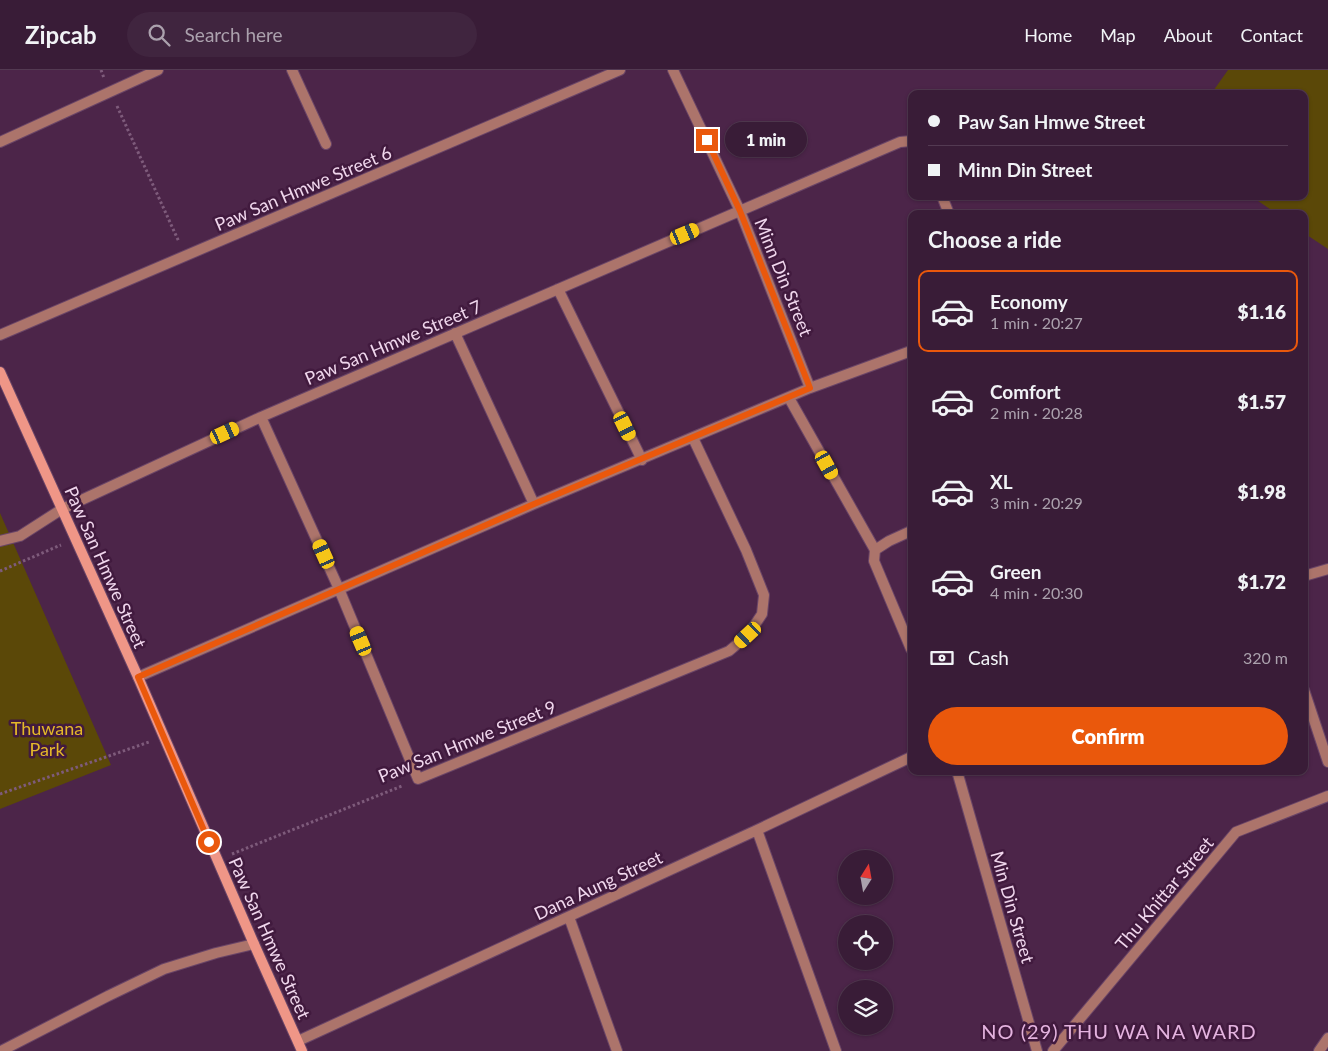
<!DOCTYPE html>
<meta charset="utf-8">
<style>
body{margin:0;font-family:Lato,sans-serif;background:#40253f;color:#f1f3f6;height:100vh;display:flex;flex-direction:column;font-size:19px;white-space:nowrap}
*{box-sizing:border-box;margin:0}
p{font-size:16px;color:#aba1ad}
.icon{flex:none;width:28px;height:28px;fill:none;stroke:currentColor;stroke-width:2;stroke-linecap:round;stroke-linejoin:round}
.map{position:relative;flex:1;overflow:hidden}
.panel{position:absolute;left:908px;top:140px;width:400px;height:565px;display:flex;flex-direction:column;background:#391c37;border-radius:10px;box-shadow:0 1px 4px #0004,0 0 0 1px #533a52}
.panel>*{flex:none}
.hud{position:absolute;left:908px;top:20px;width:400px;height:110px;border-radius:10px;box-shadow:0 1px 4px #0004,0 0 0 1px #533a52;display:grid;align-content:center;height:110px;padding:0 20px;background:#391c37}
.needle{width:32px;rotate:11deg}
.controls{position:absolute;left:838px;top:780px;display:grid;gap:10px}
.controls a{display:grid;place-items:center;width:55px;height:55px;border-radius:50%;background:#391c37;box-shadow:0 1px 4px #0004,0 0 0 1px #533a52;font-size:25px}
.end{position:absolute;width:22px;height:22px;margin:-11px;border:6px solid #ea580c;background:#fff;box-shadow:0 0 0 2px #fff}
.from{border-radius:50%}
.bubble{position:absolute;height:35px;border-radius:18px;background:#391c37;box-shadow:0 1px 4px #0004,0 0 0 1px #533a52;font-size:16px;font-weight:800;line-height:35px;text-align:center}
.car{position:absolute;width:15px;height:30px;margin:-15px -8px;border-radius:6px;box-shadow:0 0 4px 1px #0007;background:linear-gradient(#f5c518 24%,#345 0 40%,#f5c518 0 76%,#345 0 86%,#f5c518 0)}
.hud b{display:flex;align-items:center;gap:18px;height:48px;font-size:19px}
.hud b+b{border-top:1px solid #533a52}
.hud i{width:12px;height:12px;background:#f1f3f6}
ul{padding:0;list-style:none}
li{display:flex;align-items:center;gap:15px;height:82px;margin:0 10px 8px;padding:0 10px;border:2px solid transparent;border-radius:10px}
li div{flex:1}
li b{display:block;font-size:19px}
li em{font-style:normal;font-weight:800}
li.current{border-color:#ea580c}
li>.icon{width:45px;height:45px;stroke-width:1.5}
h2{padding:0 20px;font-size:22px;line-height:60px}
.pay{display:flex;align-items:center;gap:12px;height:55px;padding:0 20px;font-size:19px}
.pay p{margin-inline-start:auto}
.action{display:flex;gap:10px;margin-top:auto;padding:10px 20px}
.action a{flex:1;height:58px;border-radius:30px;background:#ea580c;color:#fff;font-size:20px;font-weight:800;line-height:58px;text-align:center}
header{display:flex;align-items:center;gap:30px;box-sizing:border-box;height:70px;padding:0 25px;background:#391c37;border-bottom:1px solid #533a52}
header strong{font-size:24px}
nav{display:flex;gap:28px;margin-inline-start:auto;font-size:18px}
.search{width:350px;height:45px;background:#40253f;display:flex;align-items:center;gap:12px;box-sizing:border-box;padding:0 18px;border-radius:28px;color:#aba1ad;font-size:19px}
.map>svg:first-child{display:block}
</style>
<header>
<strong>Zipcab</strong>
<div class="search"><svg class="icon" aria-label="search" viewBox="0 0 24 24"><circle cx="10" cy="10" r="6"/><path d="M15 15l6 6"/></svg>Search here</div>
<nav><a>Home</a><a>Map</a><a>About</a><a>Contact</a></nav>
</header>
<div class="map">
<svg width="1328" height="981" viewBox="0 0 1328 981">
<rect width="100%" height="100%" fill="#4c2549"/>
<!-- green -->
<path fill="#5b4808" d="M1228,0H1328V179L1304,163V144H1277L1251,126H1304V24H1211Z
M0,443L111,695L0,739Z"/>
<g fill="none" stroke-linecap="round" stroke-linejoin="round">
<!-- lane casing -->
<g stroke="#6a4567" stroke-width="12">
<path id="lane" d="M789,328L875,480
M0,471L20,466L62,439"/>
</g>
<!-- street casing -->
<g stroke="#6a4567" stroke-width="12">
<path id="street" d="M292,0L326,74
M673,0L740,141L810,318
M0,72L158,0
M942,126L949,144
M558,219L642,390
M455,263L534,434
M0,265L620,0
M261,347L339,519L418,709L729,581L748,565L762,544L764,525L746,480L693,368
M62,439L261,347L900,72L911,71
M911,461L889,471L875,480L874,491L911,579
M1304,506L1328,499
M138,607L534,434L810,318L911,281
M1304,620L1328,692
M957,701L1037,981
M757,760L836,981
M569,847L617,981
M298,971L757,760L911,687
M1,981L108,926L164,899L216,883L254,874
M1053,981L1236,762L1328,726
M1319,981L1328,968"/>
</g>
<!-- secondary casing -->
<g stroke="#6a4567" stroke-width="12">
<path id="secondary" d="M0,302L138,607L254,874L302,981"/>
</g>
<!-- path -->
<path stroke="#7e5b7b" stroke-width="3" stroke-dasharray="2.5 2.5" stroke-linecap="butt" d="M101,0L104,8
M117,36L179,172
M0,501L61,475
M0,724L149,672
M232,784L402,716"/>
<!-- lane -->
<use href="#lane" stroke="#ac746b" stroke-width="10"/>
<!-- street -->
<use href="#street" stroke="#ac746b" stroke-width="10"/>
<!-- secondary -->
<use href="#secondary" stroke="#ef9687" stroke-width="10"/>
</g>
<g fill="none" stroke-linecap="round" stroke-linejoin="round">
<!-- route -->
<path stroke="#ea580c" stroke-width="6" d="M209,772L138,607L534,434L810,318L740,141L707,70"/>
</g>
<g text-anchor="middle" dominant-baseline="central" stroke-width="5" stroke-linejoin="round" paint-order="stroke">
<!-- street labels -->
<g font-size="18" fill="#f0d7ed" stroke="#411a3e">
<text transform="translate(303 118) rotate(-23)">Paw San Hmwe Street 6</text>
<text transform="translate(784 207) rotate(68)">Minn Din Street</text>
<text transform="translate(393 272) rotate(-23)">Paw San Hmwe Street 7</text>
<text transform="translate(106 497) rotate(66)">Paw San Hmwe Street</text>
<text transform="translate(467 671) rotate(-22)">Paw San Hmwe Street 9</text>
<text transform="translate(598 815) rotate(-25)">Dana Aung Street</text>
<text transform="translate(1164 823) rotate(-50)">Thu Khittar Street</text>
<text transform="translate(1013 837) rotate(74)">Min Din Street</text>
<text transform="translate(270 868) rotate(66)">Paw San Hmwe Street</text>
</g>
<!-- park labels -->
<g font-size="18" fill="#e4b829" stroke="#411a3e">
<text x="47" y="658">Thuwana<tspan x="47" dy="21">Park</tspan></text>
</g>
<!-- quarter labels -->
<g font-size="20" letter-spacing="1" fill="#e4b3df" stroke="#411a3e">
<text x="1119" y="961">NO (29) THU WA NA WARD</text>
</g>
</g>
</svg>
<div class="controls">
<a><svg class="needle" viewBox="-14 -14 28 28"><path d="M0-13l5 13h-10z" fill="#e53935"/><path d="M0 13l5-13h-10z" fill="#aba1ad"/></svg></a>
<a><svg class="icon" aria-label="locate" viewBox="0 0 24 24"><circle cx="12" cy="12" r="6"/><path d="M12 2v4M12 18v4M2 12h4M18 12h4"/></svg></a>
<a><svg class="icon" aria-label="layers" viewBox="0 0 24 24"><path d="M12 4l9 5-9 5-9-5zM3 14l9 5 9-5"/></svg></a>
</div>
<i class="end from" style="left:209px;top:772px"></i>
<i class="end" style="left:707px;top:70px"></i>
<div class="bubble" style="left:725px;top:52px;width:82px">1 min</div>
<i class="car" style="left:685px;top:164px;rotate:67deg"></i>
<i class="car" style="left:625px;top:356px;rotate:154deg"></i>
<i class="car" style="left:225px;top:363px;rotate:65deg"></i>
<i class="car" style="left:827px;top:395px;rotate:151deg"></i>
<i class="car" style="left:324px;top:484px;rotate:336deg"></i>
<i class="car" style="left:748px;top:565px;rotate:227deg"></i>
<i class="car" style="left:361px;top:571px;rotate:337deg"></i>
<div class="hud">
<b><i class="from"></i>Paw San Hmwe Street</b>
<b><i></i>Minn Din Street</b>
</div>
<section class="panel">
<h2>Choose a ride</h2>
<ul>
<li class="current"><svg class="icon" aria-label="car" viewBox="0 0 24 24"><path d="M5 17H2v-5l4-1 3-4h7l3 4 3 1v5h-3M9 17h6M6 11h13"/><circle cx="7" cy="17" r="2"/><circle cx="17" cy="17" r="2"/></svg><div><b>Economy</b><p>1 min · 20:27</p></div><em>$1.16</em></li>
<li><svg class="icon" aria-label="car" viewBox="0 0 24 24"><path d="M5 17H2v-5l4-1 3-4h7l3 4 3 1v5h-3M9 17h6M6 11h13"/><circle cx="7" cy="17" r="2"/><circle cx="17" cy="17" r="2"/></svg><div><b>Comfort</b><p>2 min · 20:28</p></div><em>$1.57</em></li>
<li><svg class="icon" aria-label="car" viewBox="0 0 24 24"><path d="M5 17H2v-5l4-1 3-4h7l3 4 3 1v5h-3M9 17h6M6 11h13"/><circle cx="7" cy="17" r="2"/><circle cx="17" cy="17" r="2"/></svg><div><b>XL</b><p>3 min · 20:29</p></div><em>$1.98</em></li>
<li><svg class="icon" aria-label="car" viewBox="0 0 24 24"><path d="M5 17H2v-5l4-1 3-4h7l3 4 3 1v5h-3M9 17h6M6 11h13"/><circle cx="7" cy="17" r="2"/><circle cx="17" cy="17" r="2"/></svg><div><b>Green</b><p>4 min · 20:30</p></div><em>$1.72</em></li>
</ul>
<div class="pay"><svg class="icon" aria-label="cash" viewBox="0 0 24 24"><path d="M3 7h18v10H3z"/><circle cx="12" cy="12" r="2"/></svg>Cash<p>320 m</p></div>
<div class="action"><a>Confirm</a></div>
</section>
</div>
